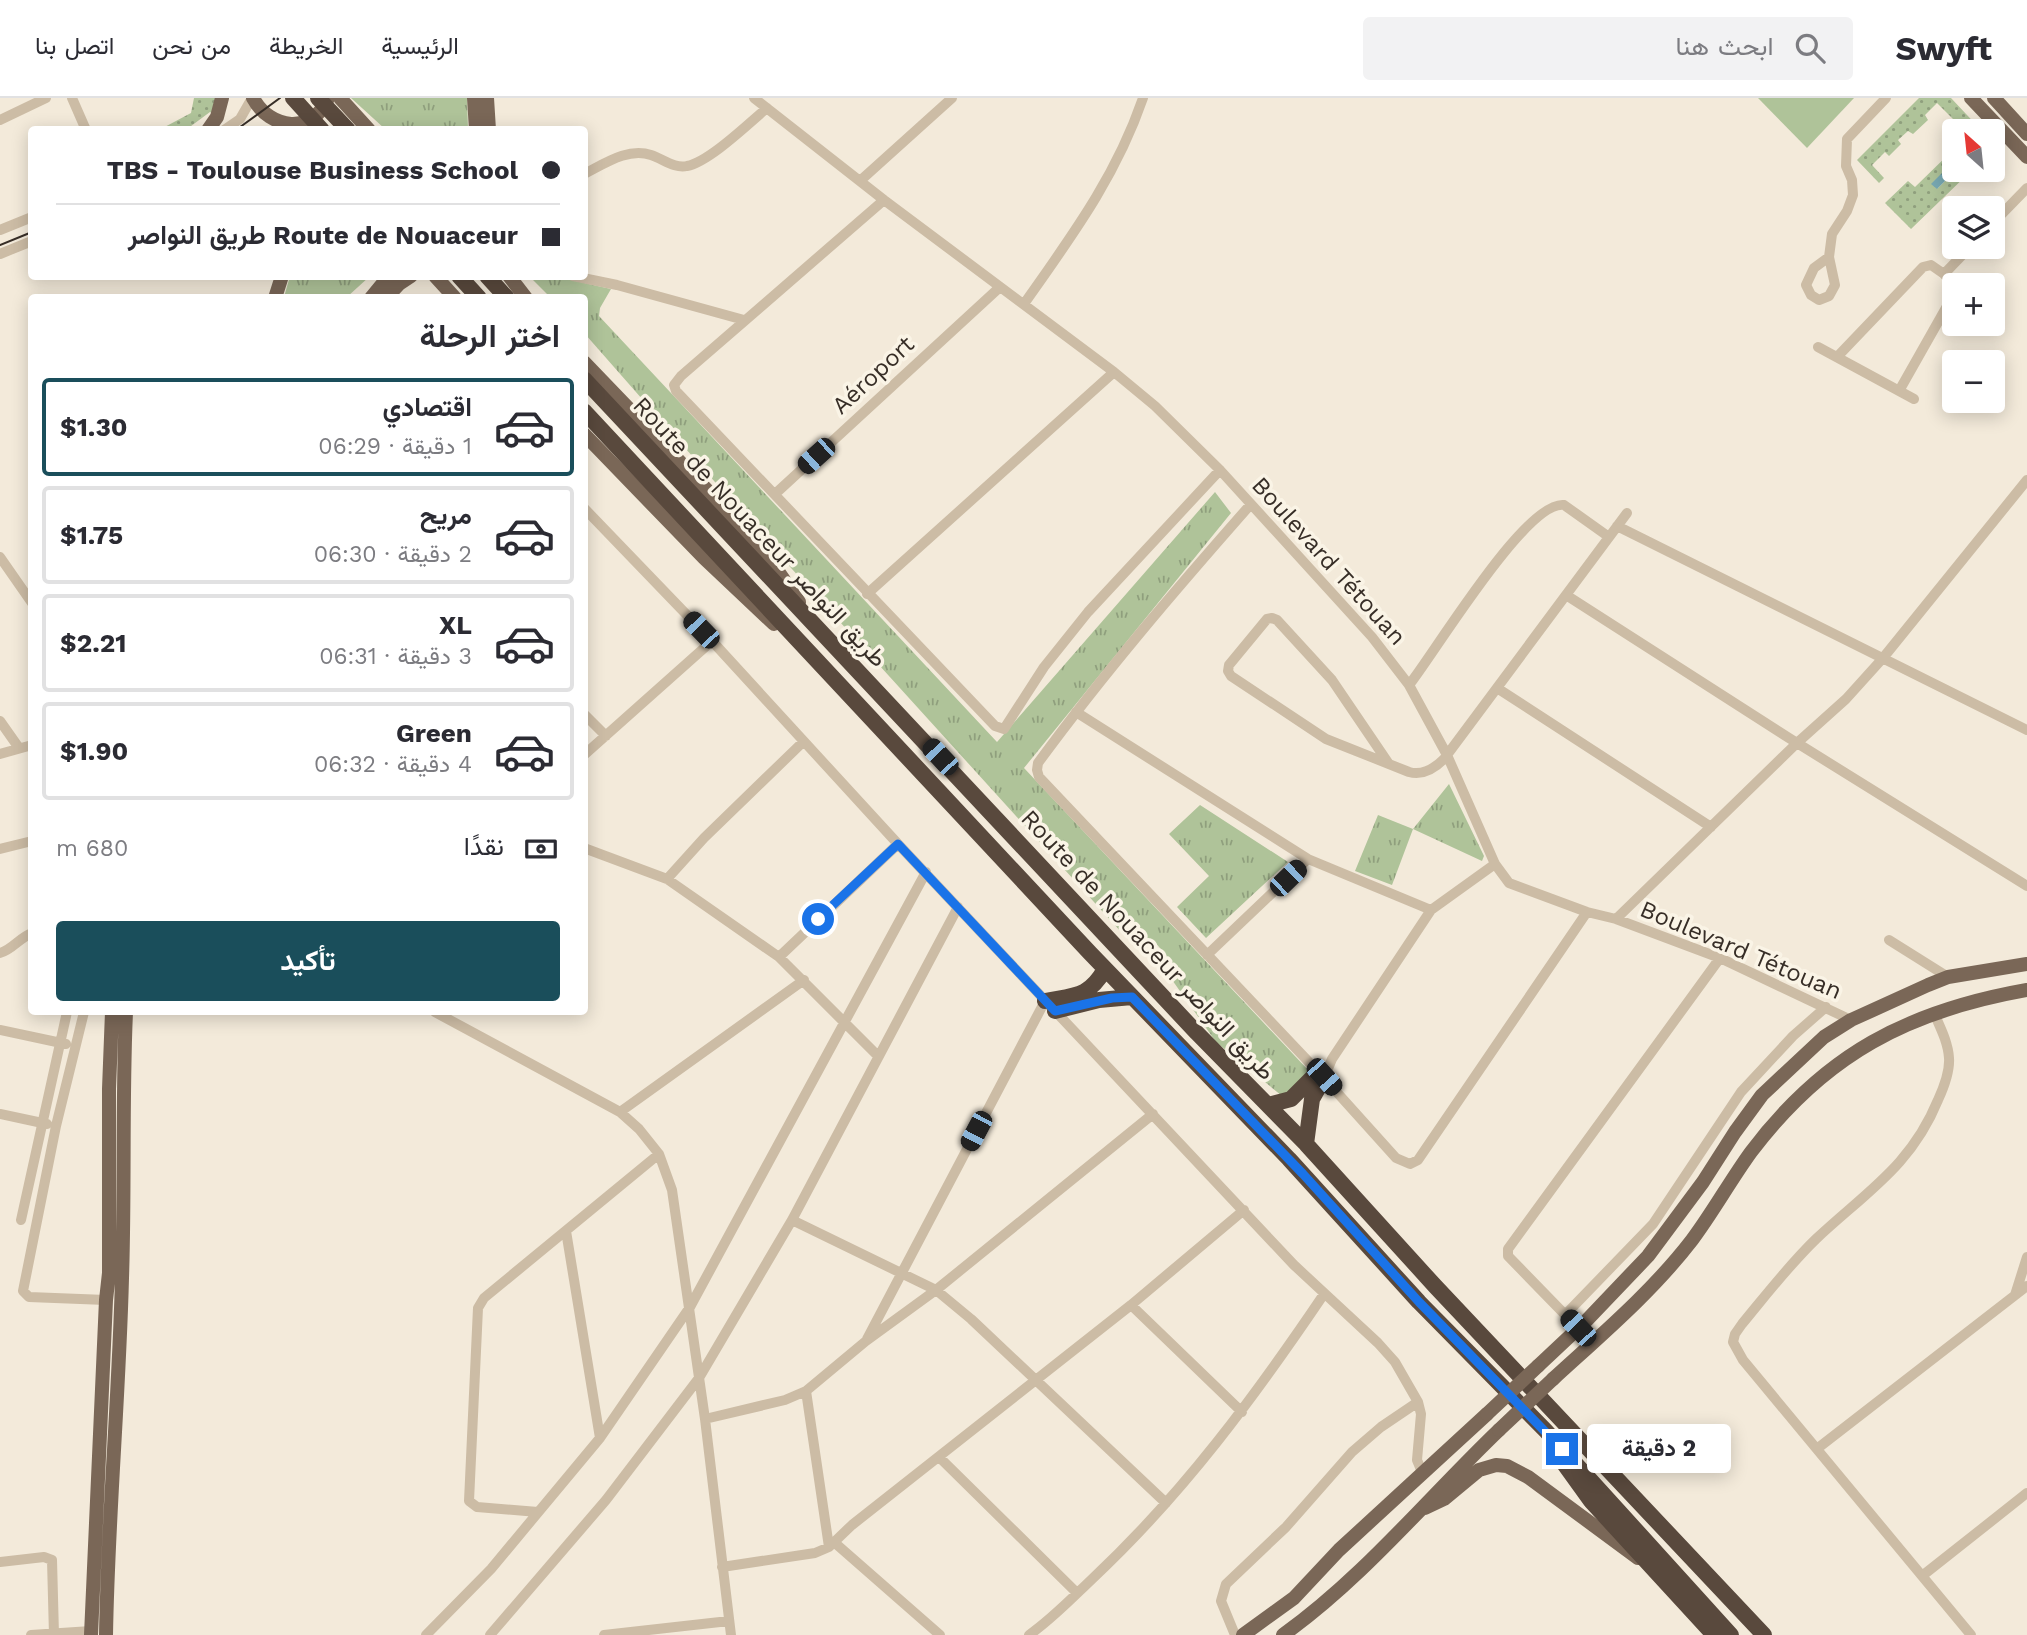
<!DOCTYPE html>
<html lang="ar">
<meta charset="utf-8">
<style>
body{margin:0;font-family:"Work Sans",Vazirmatn,sans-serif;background:#f2f2f3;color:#2b2b33;direction:rtl;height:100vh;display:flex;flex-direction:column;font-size:26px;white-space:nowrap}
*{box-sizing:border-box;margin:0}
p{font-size:23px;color:#7c7c81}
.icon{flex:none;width:38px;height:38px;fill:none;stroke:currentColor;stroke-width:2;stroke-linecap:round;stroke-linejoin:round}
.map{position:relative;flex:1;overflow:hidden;direction:ltr}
.panel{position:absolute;left:28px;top:196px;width:560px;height:721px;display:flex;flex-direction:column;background:#fff;border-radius:7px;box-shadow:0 4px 18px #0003;direction:rtl}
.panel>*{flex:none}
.guide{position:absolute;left:28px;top:28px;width:560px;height:154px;border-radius:7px;box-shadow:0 4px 18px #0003;direction:rtl;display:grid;align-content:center;height:154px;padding:0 28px;background:#fff}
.needle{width:46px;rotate:333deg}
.buttons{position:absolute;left:1942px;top:21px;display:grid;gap:14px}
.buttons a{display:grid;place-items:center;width:63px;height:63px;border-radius:7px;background:#fff;box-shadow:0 4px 18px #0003;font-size:35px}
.end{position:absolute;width:32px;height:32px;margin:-16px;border:9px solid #1a73e8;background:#fff;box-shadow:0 0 0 4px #fff}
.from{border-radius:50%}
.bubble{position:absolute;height:49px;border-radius:7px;background:#fff;box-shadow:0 4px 18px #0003;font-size:23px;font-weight:700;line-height:49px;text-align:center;direction:rtl}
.car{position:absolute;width:21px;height:42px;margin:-21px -10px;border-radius:9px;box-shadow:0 0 5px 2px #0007;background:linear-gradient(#222 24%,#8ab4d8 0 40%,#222 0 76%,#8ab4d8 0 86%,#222 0)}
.guide b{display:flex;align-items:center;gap:24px;height:66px;font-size:26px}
.guide b+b{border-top:2px solid #e1e1e2}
.guide i{width:18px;height:18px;background:#2b2b33}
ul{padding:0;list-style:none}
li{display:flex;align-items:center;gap:21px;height:98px;margin:0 14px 10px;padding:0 14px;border:4px solid #e1e1e2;border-radius:7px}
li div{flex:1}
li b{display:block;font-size:26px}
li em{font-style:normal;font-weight:700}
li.on{border-color:#1a4e5b}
li>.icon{width:63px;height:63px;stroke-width:1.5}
h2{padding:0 28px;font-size:32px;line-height:84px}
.pay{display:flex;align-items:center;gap:18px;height:77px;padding:0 28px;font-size:26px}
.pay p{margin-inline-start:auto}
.action{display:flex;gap:14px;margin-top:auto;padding:14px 28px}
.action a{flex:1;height:80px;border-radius:7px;background:#1a4e5b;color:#fff;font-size:28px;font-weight:700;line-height:80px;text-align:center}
header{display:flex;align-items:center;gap:42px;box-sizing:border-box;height:98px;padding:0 35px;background:#fff;border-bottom:2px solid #e1e1e2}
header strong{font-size:33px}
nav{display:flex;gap:38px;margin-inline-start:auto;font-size:24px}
.search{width:490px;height:63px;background:#f2f2f3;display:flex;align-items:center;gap:18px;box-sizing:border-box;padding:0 24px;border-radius:7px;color:#7c7c81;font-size:26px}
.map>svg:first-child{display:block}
</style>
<header>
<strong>Swyft</strong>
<div class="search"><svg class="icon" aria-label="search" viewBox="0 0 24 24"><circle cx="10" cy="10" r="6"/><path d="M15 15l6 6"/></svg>ابحث هنا</div>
<nav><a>الرئيسية</a><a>الخريطة</a><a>من نحن</a><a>اتصل بنا</a></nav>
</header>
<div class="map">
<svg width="2027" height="1537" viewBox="0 0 2027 1537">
<defs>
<pattern id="grass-tufts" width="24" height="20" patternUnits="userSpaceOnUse" patternTransform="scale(1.75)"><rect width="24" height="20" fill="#afc399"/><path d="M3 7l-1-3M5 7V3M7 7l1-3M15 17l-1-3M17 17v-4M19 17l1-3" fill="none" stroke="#8f9f7d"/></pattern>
<pattern id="park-dots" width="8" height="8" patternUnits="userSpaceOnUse" patternTransform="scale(1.75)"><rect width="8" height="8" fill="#afc399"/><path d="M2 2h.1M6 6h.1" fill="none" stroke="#8f9f7d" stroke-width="1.8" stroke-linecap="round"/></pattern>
<pattern id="water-waves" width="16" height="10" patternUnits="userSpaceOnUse" patternTransform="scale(1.75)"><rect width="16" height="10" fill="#77a8b2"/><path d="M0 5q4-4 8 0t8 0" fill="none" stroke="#628991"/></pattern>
</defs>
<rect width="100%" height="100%" fill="#f3eada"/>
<!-- grass -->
<path fill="url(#grass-tufts)" d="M351,0H467L468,31H385Z
M290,178H369V179L347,199H284Z
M530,179H558L611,191L600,210L599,218L997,644L1215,394L1231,415L1024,670L1309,973L1299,989L1282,998L1216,944L1170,879L1166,857L1153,842L1123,836L772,449L585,236L584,200L550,199Z
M1449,686L1484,758L1482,763L1413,731L1392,787L1355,773L1378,717L1413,731Z
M1200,707L1288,764L1206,840L1177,809L1209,778L1169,736Z"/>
<!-- park -->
<path fill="url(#park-dots)" d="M194,0H220L217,19L210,14L187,31L159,32L191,15Z
M1919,0H1951L1982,33H1955V66L1953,64L1937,91L1956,72H1972L1911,131L1885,105L1908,83L1915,89L1954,51L1944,41L1958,26L1937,5L1925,17L1928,22L1913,36L1908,33L1898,42L1901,46L1889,58L1885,54L1872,67L1884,80L1879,85L1857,62Z"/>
<!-- pitch -->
<path fill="#afc399" d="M1758,0H1854L1807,50Z"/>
<!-- water -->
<path fill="url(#water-waves)" d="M1953,64L1956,72L1937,91L1931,86Z"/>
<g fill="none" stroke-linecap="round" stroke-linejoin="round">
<!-- minor -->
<path stroke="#ccbca5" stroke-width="10" d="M72,0L86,32
M754,0L884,102L1114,274L1155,308L1220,372L1372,539L1409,587L1447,657L1495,766L1509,785L1587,814L1616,821L1720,860L1851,922
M0,22L46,0
M224,32L240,21L252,0
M584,76C604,66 628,49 651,57C663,61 675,71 687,68C709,64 749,25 767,10
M861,82L952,0
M884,102L681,278L674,287L676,293L995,628L1004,631L1044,569L1088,514L1220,372
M1993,125L2027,90
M0,132L32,119
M0,156L32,143
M1829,159L1814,170L1806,187L1811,197L1819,202L1829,198L1835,187L1829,159L1832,136L1847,113L1853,97L1852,82L1846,68L1847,41L1886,0
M1944,176L1970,149
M573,178L617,187L744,222
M1024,206C1071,139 1116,79 1143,0
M1818,249L1914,301
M1837,259L1923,169L1931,167L1944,176L1955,188
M1899,293L1955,194
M775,396L1000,189
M1251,406C1177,490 1104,575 1038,665L1037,672L1039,679L1324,980L1396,1060L1410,1066L1418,1062L1587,814
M584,410L712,543L898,746L1294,1167L1378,1245L1395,1264L1418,1304L1421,1316L1417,1362L1422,1374
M1617,428L2027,632
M0,459L32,505
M867,496L1114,274
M1566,497L1789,640L2027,788
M1409,587C1434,556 1526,402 1564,407L1609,439
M1497,590L1711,729
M1076,614L1308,761L1431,812
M584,616L606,638
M0,623L19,650
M0,656L32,647
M584,657L712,543
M1389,666L1332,582L1277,522L1272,520L1267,521L1229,567L1228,573L1231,578L1326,641L1409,674C1423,678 1435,670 1444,661L1627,415
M584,750L667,781L779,859L878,958
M0,751L32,743
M667,781L704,740L803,644
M1616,821L1797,645L1846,601L1883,560L2027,382
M1889,842L1948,879
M0,855C12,852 19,840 32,835
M1207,857L1308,761
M779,859L898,746
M84,914L56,1028L23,1193L29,1199L106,1202
M435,914L620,1014L639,1031L659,1056L672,1092L705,1321L731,1537
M1934,915C1940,929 1948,944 1949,960C1950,974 1944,989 1938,1002C1911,1068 1866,1094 1816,1141C1789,1167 1766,1197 1742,1226L1735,1236L1733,1244L1743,1262L1971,1537
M0,932L66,946
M1324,980L1332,961L1431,812L1495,766
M620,1014L804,882
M0,1016L47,1026
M21,1122L67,914
M792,1122L936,1192L971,1221L1166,1405
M566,1133L600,1340
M2015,1197L2027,1159
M1131,1207L1242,1314
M1565,1217L1653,1126L1741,994L1793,938L1826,909
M1578,1230L1508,1158V1151L1720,860
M867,1241L1045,903
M806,1293L829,1449
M705,1321L785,1302L806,1293L866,1243L936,1192L1153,1016
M1818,1350L2027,1188
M940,1360L1077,1495
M538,1414L477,1409L469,1403L478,1210L484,1200L659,1056
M835,1445L940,1537
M0,1464L44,1459L52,1462L54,1537
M722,1469L815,1455L829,1449L852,1427L1131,1207L1244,1112
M1922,1478L2027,1395
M31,1537L91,1533
M426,1537L491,1471L600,1340L690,1209L926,774
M490,1537L606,1402L699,1280L792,1122L958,809
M604,1537L729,1523
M1029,1537C1052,1521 1072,1500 1092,1481C1183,1396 1255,1298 1324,1196
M1235,1537L1221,1503L1226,1486L1286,1429L1352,1354L1381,1329L1418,1304"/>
<!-- major -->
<path stroke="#7a6757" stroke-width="14" d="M253,0C270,32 313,37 328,0
M340,0L369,32
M474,0L476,32
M487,0L489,32
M1971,0L2027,59
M1994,0L2027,36
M208,32L217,19L222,0
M435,178L455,200
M509,178L526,200
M275,200L282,178
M371,200L389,178
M386,200L399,186L411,178
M584,264L732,418L773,466L799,504
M584,336L704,460L774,526
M1538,1268L1587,1222L1648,1158L1703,1084L1735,1034L1762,997L1824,939L1851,922L1928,887L1948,879L2027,866
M1553,1281C1601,1237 1652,1194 1692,1142C1713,1114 1730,1083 1751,1054C1825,956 1908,913 2027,892
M1425,1410L1444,1401L1479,1372L1496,1367L1507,1368L1528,1379L1638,1460
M91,1537L106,1202L109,1175V991L112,914
M106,1537C108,1418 119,1299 122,1180C125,1091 122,1002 126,914
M1243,1537L1294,1500L1339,1452L1487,1316
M1283,1537C1364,1479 1428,1400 1499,1332"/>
<!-- highway -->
<path stroke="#59493d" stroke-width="16" d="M459,178L479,200
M487,178L507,200
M584,281L1197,935L1306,1046L1435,1188L1764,1537
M584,313L1090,855L1289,1061L1419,1204L1546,1333L1731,1537
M1045,903C1076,897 1089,899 1105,871
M1055,913L1099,902L1132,899
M1268,1007L1291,1001L1318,974
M1306,1046L1312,1001L1324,980
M1560,1360L1591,1403L1714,1537"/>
<!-- tram -->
<path stroke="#372e27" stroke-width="2" d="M236,32L280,0
M0,147L32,134"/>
<!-- major-bridge -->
<path stroke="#7a6757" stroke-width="14" d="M1487,1316L1538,1268
M1499,1332L1553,1281"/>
<!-- highway-bridge -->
<path stroke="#59493d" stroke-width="16" d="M293,0L322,32
M318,0L348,32"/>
</g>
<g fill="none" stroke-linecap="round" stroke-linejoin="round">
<!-- route -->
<path stroke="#1a73e8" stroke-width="9" d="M818,821L898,746L1055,913L1112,900L1132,899L1303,1076L1419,1204L1562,1351"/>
</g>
<g text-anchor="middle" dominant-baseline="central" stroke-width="7" stroke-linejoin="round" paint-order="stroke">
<!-- street labels -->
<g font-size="24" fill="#372e27" stroke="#faf4e6">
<text transform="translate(873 277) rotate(-43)">Aéroport</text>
<text transform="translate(760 434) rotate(47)">Route de Nouaceur طريق النواصر</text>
<text transform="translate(1329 463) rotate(48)">Boulevard Tétouan</text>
<text transform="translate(1148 847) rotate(47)">Route de Nouaceur طريق النواصر</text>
<text transform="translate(1741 852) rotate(23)">Boulevard Tétouan</text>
</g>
</g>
</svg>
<div class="buttons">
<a><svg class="needle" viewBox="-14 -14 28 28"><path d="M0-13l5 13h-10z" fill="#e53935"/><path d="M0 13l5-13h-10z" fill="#7c7c81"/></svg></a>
<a><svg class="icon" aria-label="layers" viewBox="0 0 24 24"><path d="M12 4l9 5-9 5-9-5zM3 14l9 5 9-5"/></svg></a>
<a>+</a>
<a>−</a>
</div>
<i class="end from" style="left:818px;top:821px"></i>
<i class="end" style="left:1562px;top:1351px"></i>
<div class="bubble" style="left:1587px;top:1326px;width:144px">2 دقيقة</div>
<i class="car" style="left:816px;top:358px;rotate:228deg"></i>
<i class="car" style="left:701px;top:532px;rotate:316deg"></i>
<i class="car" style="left:940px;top:659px;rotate:317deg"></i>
<i class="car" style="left:1288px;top:780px;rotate:46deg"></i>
<i class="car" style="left:1324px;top:979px;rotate:138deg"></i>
<i class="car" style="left:976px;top:1033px;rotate:208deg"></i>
<i class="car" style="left:1578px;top:1230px;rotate:317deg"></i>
<div class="guide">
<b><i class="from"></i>TBS - Toulouse Business School</b>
<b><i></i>Route de Nouaceur طريق النواصر</b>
</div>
<section class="panel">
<h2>اختر الرحلة</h2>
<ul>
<li class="on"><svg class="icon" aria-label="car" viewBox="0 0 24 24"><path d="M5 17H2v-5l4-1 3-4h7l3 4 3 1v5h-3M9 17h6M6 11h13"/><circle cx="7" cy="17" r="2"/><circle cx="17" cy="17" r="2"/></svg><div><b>اقتصادي</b><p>1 دقيقة · 06:29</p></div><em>$1.30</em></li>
<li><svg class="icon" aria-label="car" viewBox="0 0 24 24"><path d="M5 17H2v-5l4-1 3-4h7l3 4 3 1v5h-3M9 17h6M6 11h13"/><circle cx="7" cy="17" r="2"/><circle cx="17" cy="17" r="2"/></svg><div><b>مريح</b><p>2 دقيقة · 06:30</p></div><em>$1.75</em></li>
<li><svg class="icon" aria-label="car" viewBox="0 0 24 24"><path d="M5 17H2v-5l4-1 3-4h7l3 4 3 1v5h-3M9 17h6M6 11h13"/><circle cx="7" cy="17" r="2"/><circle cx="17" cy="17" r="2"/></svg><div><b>XL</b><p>3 دقيقة · 06:31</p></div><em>$2.21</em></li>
<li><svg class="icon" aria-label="car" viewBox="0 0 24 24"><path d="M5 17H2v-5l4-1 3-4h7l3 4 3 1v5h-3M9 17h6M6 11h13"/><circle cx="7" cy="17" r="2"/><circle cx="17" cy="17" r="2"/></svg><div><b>Green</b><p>4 دقيقة · 06:32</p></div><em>$1.90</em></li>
</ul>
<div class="pay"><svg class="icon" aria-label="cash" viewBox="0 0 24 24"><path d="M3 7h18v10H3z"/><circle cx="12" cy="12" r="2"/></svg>نقدًا<p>680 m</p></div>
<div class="action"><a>تأكيد</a></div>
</section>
</div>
